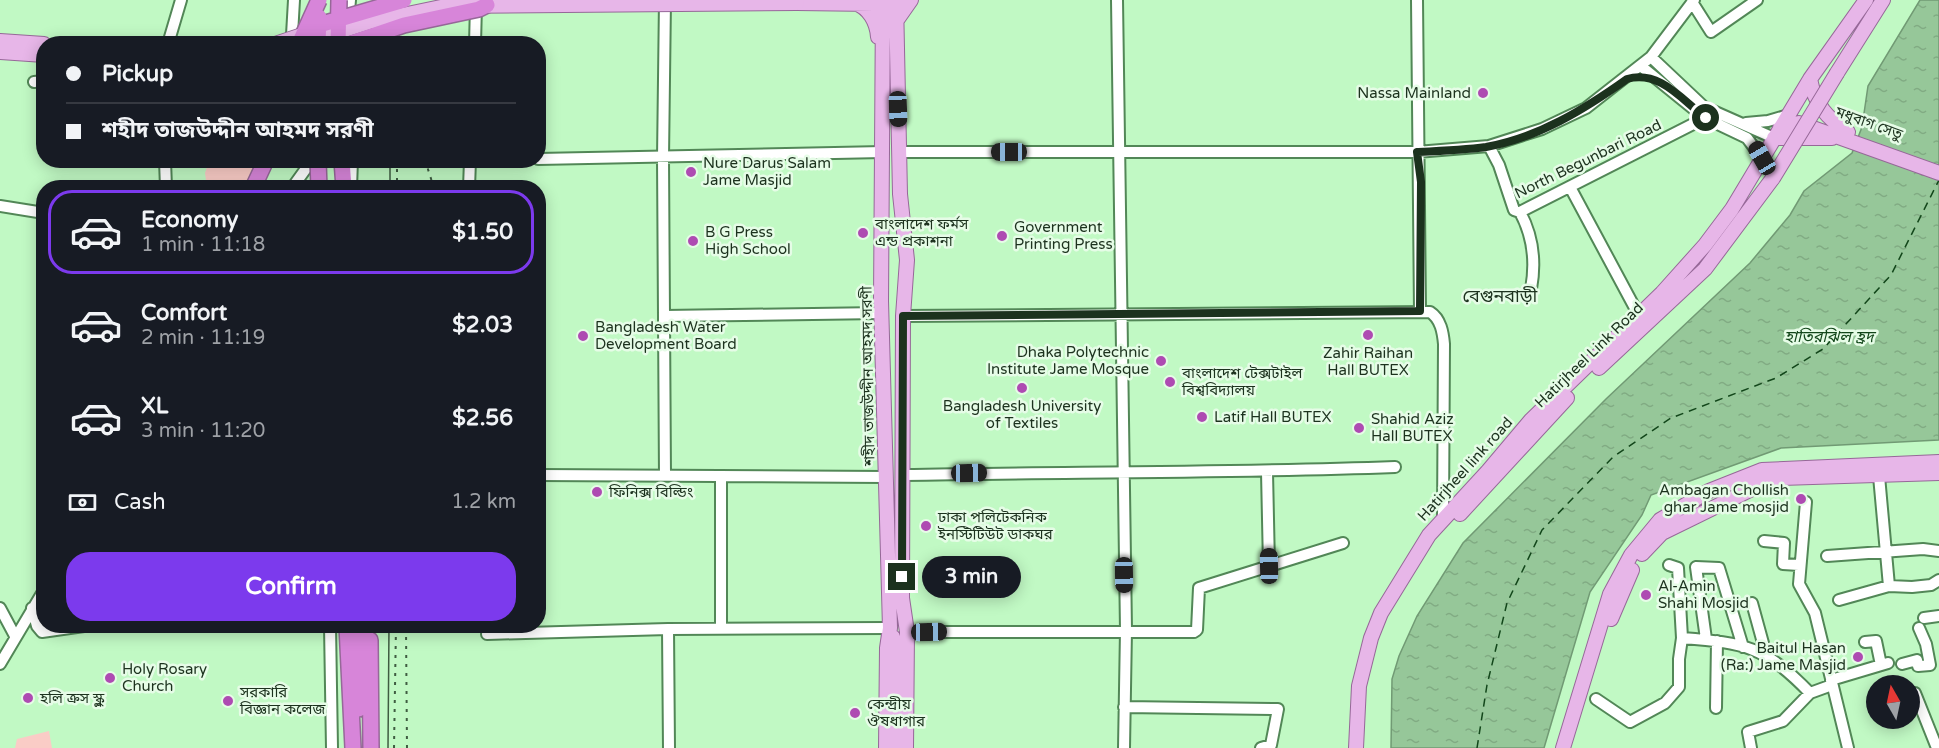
<!DOCTYPE html>
<meta charset="utf-8">
<style>
body{margin:0;font-family:"Varela Round","Noto Sans Bengali",sans-serif;background:#20242c;color:#f1f3f6;height:100vh;display:flex;flex-direction:column;font-size:22px;white-space:nowrap}
*{box-sizing:border-box;margin:0}
p{font-size:20px;color:#9ea1a6}
.icon{flex:none;width:33px;height:33px;fill:none;stroke:currentColor;stroke-width:2;stroke-linecap:round;stroke-linejoin:round}
.map{position:relative;flex:1;overflow:hidden}
.sheet{position:absolute;left:36px;top:180px;width:510px;height:453px;display:flex;flex-direction:column;background:#171b24;border-radius:24px;box-shadow:0 3px 15px #0003}
.sheet>*{flex:none}
.top-card{position:absolute;left:36px;top:36px;width:510px;height:132px;border-radius:24px;box-shadow:0 3px 15px #0003;display:grid;align-content:center;height:132px;padding:0 30px;background:#171b24}
.needle{width:39px;rotate:351deg}
.controls{position:absolute;left:1866px;top:675px;display:grid;gap:12px}
.controls a{display:grid;place-items:center;width:54px;height:54px;border-radius:50%;background:#171b24;box-shadow:0 3px 15px #0003;font-size:30px}
.end{position:absolute;width:27px;height:27px;margin:-14px;border:8px solid #1c321e;background:#fff;box-shadow:0 0 0 3px #fff}
.from{border-radius:50%}
.bubble{position:absolute;height:42px;border-radius:21px;background:#171b24;box-shadow:0 3px 15px #0003;font-size:20px;font-weight:700;line-height:42px;text-align:center}
.car{position:absolute;width:18px;height:36px;margin:-18px -9px;border-radius:8px;box-shadow:0 0 4px 2px #0007;background:linear-gradient(#222 24%,#8ab4d8 0 40%,#222 0 76%,#8ab4d8 0 86%,#222 0)}
.top-card b{display:flex;align-items:center;gap:21px;height:57px;font-size:22px}
.top-card b+b{border-top:2px solid #363941}
.top-card i{width:15px;height:15px;background:#f1f3f6}
ul{padding:10px 0 0;list-style:none}
li{display:flex;align-items:center;gap:18px;height:84px;margin:0 12px 9px;padding:0 18px;border:3px solid transparent;border-radius:24px}
li div{flex:1}
li b{display:block;font-size:22px}
li em{font-style:normal;font-weight:700}
li.current{border-color:#7c3aed}
li>.icon{width:54px;height:54px;stroke-width:1.5}
.pay{display:flex;align-items:center;gap:15px;height:66px;padding:0 30px;font-size:22px}
.pay p{margin-inline-start:auto}
.primary-button{display:flex;gap:12px;margin-top:auto;padding:12px 30px}
.primary-button a{flex:1;height:69px;border-radius:24px;background:#7c3aed;color:#fff;font-size:24px;font-weight:700;line-height:69px;text-align:center}
.map>svg:first-child{display:block}
</style>
<div class="map">
<svg width="1939" height="748" viewBox="0 0 1939 748">
<defs>
<pattern id="water-ripples" width="26" height="14" patternUnits="userSpaceOnUse" patternTransform="scale(1.5)"><rect width="26" height="14" fill="#96c799"/><path d="M2 4q2-2 4 0t4 0M15 11q2-2 4 0t4 0" fill="none" stroke="#81ab83"/></pattern>
</defs>
<rect width="100%" height="100%" fill="#c1f9c4"/>
<!-- green -->
<path fill="#faccc6" d="M209,161H256L247,187H207L205,173Z
M49,731L52,748H15L17,739Z"/>
<!-- water -->
<path fill="url(#water-ripples)" stroke="#719a74" stroke-width="1.5" d="M1920,0H1939V440L1781,448L1651,495L1642,515L1590,592L1544,748H1391L1392,679L1399,656L1417,616L1463,543L1606,399L1750,263L1790,215L1804,191L1852,153L1862,127L1868,86Z"/>
<g fill="none" stroke-linecap="round" stroke-linejoin="round">
<!-- ferry -->
<path stroke="#12461a" stroke-width="1.5" stroke-dasharray="8 6" stroke-linecap="butt" d="M1477,748L1487,685L1507,603L1542,530L1613,457L1671,418L1776,378L1823,349L1891,275L1939,180"/>
<!-- minor casing -->
<g stroke="#528757" stroke-width="14">
<path id="minor" d="M1117,0L1126,630L1124,748
M1417,0L1420,311
M1692,2L1711,32L1757,0
M348,22L350,0
M292,35L294,0
M168,44L181,0
M475,44L476,5
M1651,57L1704,107L1774,138
M1642,67L1705,118L1747,138L1762,158
M34,82L44,81
M1746,123L1768,121L1789,115
M1489,146L1499,165L1514,210L1520,212L1705,118
M900,152H1417L1489,146L1542,129L1586,108L1651,57L1694,0
M538,159L883,152
M165,160L166,188
M1570,187L1636,310
M292,188L310,163L319,160
M351,188L352,160
M469,188L470,160
M0,206L44,213
M1520,212C1533,236 1536,262 1531,289
M665,316L881,313
M903,316L1430,312C1441,319 1443,333 1444,344L1443,519
M1267,472L1269,566
M538,475L886,477
M903,475C1067,472 1231,473 1395,467
M665,476L663,158L665,0
M1879,476L1889,586
M1806,502L1799,584L1815,613L1848,748
M1764,541L1784,543L1783,564L1799,565
M1827,556L1923,549L1939,551
M1839,600L1889,586L1912,587L1931,585L1939,580
M1752,603L1766,654
M0,608L15,636
M32,608L37,626L42,632L84,626
M1924,618L1939,616
M330,626L332,748
M721,628V476
M668,629L669,748
M907,632H1194L1197,630L1199,588L1343,543
M487,634L668,629L890,628
M1682,638C1746,643 1764,646 1810,693
M1706,639L1696,567L1719,568L1743,647
M1865,642L1876,641L1881,665
M0,664L44,590
M1902,664L1917,660L1918,666L1930,665L1926,644L1919,628
M1831,680L1888,663
M1915,693L1937,748
M1596,699L1630,722L1665,703L1679,687V659L1682,638L1678,568L1669,565
M1124,707L1278,709L1271,745L1261,748
M1716,708L1717,641
M1751,748L1748,732L1783,721L1810,693L1832,685"/>
</g>
<!-- major casing -->
<g stroke="#966898" stroke-width="16">
<path id="major" d="M883,0L881,301L890,628L887,648L886,748
M896,0L900,194L907,260L903,316L902,598L907,632L906,748
M797,3L874,4L889,0
M855,3C869,8 877,22 878,37
M897,20L911,0
M0,41L44,44
M0,52L44,55
M1837,73L1883,0
M1810,79C1815,105 1827,118 1848,132
M1780,128L1799,123L1939,173
M1774,138H1832
M1599,368L1705,269L1773,178
M1460,514L1567,398
M1642,554L1662,533L1760,485L1781,478L1939,473
M1611,619L1632,570
M893,637L896,655V748
M1356,748L1359,686L1371,638L1381,613L1429,535L1488,471L1531,420L1662,293L1705,245L1732,209L1810,79L1866,0
M1563,748L1610,594L1631,555L1660,520L1709,491L1762,470L1939,462"/>
</g>
<!-- highway casing -->
<g stroke="#966898" stroke-width="18">
<path id="highway" d="M342,160L344,188
M253,188L266,160
M347,626L353,748
M370,640L371,748
M359,709L360,626"/>
</g>
<!-- minor -->
<use href="#minor" stroke="#fff" stroke-width="10"/>
<!-- major -->
<use href="#major" stroke="#e7b6e8" stroke-width="14"/>
<!-- highway -->
<use href="#highway" stroke="#d785d9" stroke-width="15"/>
<!-- tram -->
<path stroke="#3f5c41" stroke-width="1.5" d="M386,0L387,44
M390,160V188
M388,748L389,626"/>
<!-- rail -->
<path stroke="#3f5c41" stroke-width="2" stroke-dasharray="3 6" stroke-linecap="butt" d="M393,0L394,44
M397,160V188
M425,160L434,188
M406,628L407,748
M394,748L396,626"/>
<!-- major-bridge casing -->
<g stroke="#966898" stroke-width="16" stroke-linecap="butt">
<path id="major-bridge" d="M275,44L308,33
M300,44L369,22L446,6L797,3
M1773,178L1837,73"/>
</g>
<!-- highway-bridge casing -->
<g stroke="#966898" stroke-width="18" stroke-linecap="butt">
<path id="highway-bridge" d="M319,25L404,0
M299,44L319,0
M318,44L319,17
M338,44L339,0
M348,44L404,25L479,9L487,5
M318,160L319,188"/>
</g>
<!-- major-bridge -->
<use href="#major-bridge" stroke="#e7b6e8" stroke-width="14"/>
<!-- highway-bridge -->
<use href="#highway-bridge" stroke="#d785d9" stroke-width="15"/>
</g>
<g fill="none" stroke-linecap="round" stroke-linejoin="round">
<!-- route -->
<path stroke="#1c321e" stroke-width="8" d="M902,577L903,316L1420,311L1421,182L1417,152C1440,151 1464,150 1486,147C1538,138 1585,109 1627,79C1660,70 1681,99 1706,118"/>
</g>
<!-- markers -->
<g fill="#ae4bb2" stroke="#e6fce7" stroke-width="2">
<circle cx="1483" cy="93" r="6"/>
<circle cx="691" cy="172" r="6"/>
<circle cx="863" cy="233" r="6"/>
<circle cx="1002" cy="236" r="6"/>
<circle cx="693" cy="241" r="6"/>
<circle cx="1368" cy="335" r="6"/>
<circle cx="583" cy="336" r="6"/>
<circle cx="1161" cy="361" r="6"/>
<circle cx="1170" cy="382" r="6"/>
<circle cx="1022" cy="388" r="6"/>
<circle cx="1202" cy="417" r="6"/>
<circle cx="1359" cy="428" r="6"/>
<circle cx="597" cy="492" r="6"/>
<circle cx="1801" cy="499" r="6"/>
<circle cx="926" cy="526" r="6"/>
<circle cx="1646" cy="595" r="6"/>
<circle cx="1858" cy="657" r="6"/>
<circle cx="110" cy="678" r="6"/>
<circle cx="28" cy="698" r="6"/>
<circle cx="228" cy="701" r="6"/>
<circle cx="855" cy="713" r="6"/>
</g>
<g text-anchor="middle" dominant-baseline="central" stroke-width="5" stroke-linejoin="round" paint-order="stroke">
<!-- poi labels -->
<g font-size="15" fill="#1c321e" stroke="#e6fce7" text-anchor="start">
<text x="1471" y="93" text-anchor="end">Nassa Mainland</text>
<text x="703" y="163">Nure Darus Salam<tspan x="703" dy="17">Jame Masjid</tspan></text>
<text x="875" y="224">বাংলাদেশ ফর্মস<tspan x="875" dy="17">এন্ড প্রকাশনা</tspan></text>
<text x="1014" y="227">Government<tspan x="1014" dy="17">Printing Press</tspan></text>
<text x="705" y="232">B G Press<tspan x="705" dy="17">High School</tspan></text>
<text x="595" y="327">Bangladesh Water<tspan x="595" dy="17">Development Board</tspan></text>
<text x="1149" y="352" text-anchor="end">Dhaka Polytechnic<tspan x="1149" dy="17">Institute Jame Mosque</tspan></text>
<text x="1368" y="353" text-anchor="middle">Zahir Raihan<tspan x="1368" dy="17">Hall BUTEX</tspan></text>
<text x="1182" y="373">বাংলাদেশ টেক্সটাইল<tspan x="1182" dy="17">বিশ্ববিদ্যালয়</tspan></text>
<text x="1022" y="406" text-anchor="middle">Bangladesh University<tspan x="1022" dy="17">of Textiles</tspan></text>
<text x="1214" y="417">Latif Hall BUTEX</text>
<text x="1371" y="419">Shahid Aziz<tspan x="1371" dy="17">Hall BUTEX</tspan></text>
<text x="1789" y="490" text-anchor="end">Ambagan Chollish<tspan x="1789" dy="17">ghar Jame mosjid</tspan></text>
<text x="609" y="492">ফিনিক্স বিল্ডিং</text>
<text x="938" y="517">ঢাকা পলিটেকনিক<tspan x="938" dy="17">ইনস্টিটিউট ডাকঘর</tspan></text>
<text x="1658" y="586">Al-Amin<tspan x="1658" dy="17">Shahi Mosjid</tspan></text>
<text x="1846" y="648" text-anchor="end">Baitul Hasan<tspan x="1846" dy="17">(Ra:) Jame Masjid</tspan></text>
<text x="122" y="669">Holy Rosary<tspan x="122" dy="17">Church</tspan></text>
<text x="240" y="692">সরকারি<tspan x="240" dy="17">বিজ্ঞান কলেজ</tspan></text>
<text x="40" y="698">হলি ক্রস স্কুল</text>
<text x="867" y="704">কেন্দ্রীয়<tspan x="867" dy="17">ঔষধাগার</tspan></text>
</g>
<!-- street labels -->
<g font-size="15" fill="#1c321e" stroke="#e6fce7">
<text transform="translate(1869 123) rotate(20)">মধুবাগ সেতু</text>
<text transform="translate(1588 159) rotate(-26)">North Begunbari Road</text>
<text transform="translate(1589 355) rotate(-44)">Hatirjheel Link Road</text>
<text transform="translate(868 376) rotate(-91)">শহীদ তাজউদ্দীন আহমদ সরণী</text>
<text transform="translate(1465 469) rotate(-48)">Hatirjheel link road</text>
</g>
<!-- water labels -->
<g font-size="16" font-style="italic" fill="#12461a" stroke="#e6fce7">
<text x="1829" y="337">হাতিরঝিল হ্রদ</text>
</g>
<!-- quarter labels -->
<g font-size="18" fill="#1c321e" stroke="#e6fce7">
<text x="1500" y="296">বেগুনবাড়ী</text>
</g>
</g>
</svg>
<div class="controls">
<a><svg class="needle" viewBox="-14 -14 28 28"><path d="M0-13l5 13h-10z" fill="#e53935"/><path d="M0 13l5-13h-10z" fill="#9ea1a6"/></svg></a>
</div>
<i class="end from" style="left:1706px;top:118px"></i>
<i class="end" style="left:902px;top:577px"></i>
<div class="bubble" style="left:922px;top:556px;width:99px">3 min</div>
<i class="car" style="left:898px;top:109px;rotate:178deg"></i>
<i class="car" style="left:1009px;top:152px;rotate:270deg"></i>
<i class="car" style="left:1762px;top:158px;rotate:330deg"></i>
<i class="car" style="left:969px;top:473px;rotate:89deg"></i>
<i class="car" style="left:1269px;top:566px;rotate:359deg"></i>
<i class="car" style="left:1124px;top:575px;rotate:179deg"></i>
<i class="car" style="left:929px;top:632px;rotate:89deg"></i>
<div class="top-card">
<b><i class="from"></i>Pickup</b>
<b><i></i>শহীদ তাজউদ্দীন আহমদ সরণী</b>
</div>
<section class="sheet">
<ul>
<li class="current"><svg class="icon" aria-label="car" viewBox="0 0 24 24"><path d="M5 17H2v-5l4-1 3-4h7l3 4 3 1v5h-3M9 17h6M6 11h13"/><circle cx="7" cy="17" r="2"/><circle cx="17" cy="17" r="2"/></svg><div><b>Economy</b><p>1 min · 11:18</p></div><em>$1.50</em></li>
<li><svg class="icon" aria-label="car" viewBox="0 0 24 24"><path d="M5 17H2v-5l4-1 3-4h7l3 4 3 1v5h-3M9 17h6M6 11h13"/><circle cx="7" cy="17" r="2"/><circle cx="17" cy="17" r="2"/></svg><div><b>Comfort</b><p>2 min · 11:19</p></div><em>$2.03</em></li>
<li><svg class="icon" aria-label="car" viewBox="0 0 24 24"><path d="M5 17H2v-5l4-1 3-4h7l3 4 3 1v5h-3M9 17h6M6 11h13"/><circle cx="7" cy="17" r="2"/><circle cx="17" cy="17" r="2"/></svg><div><b>XL</b><p>3 min · 11:20</p></div><em>$2.56</em></li>
</ul>
<div class="pay"><svg class="icon" aria-label="cash" viewBox="0 0 24 24"><path d="M3 7h18v10H3z"/><circle cx="12" cy="12" r="2"/></svg>Cash<p>1.2 km</p></div>
<div class="primary-button"><a>Confirm</a></div>
</section>
</div>
